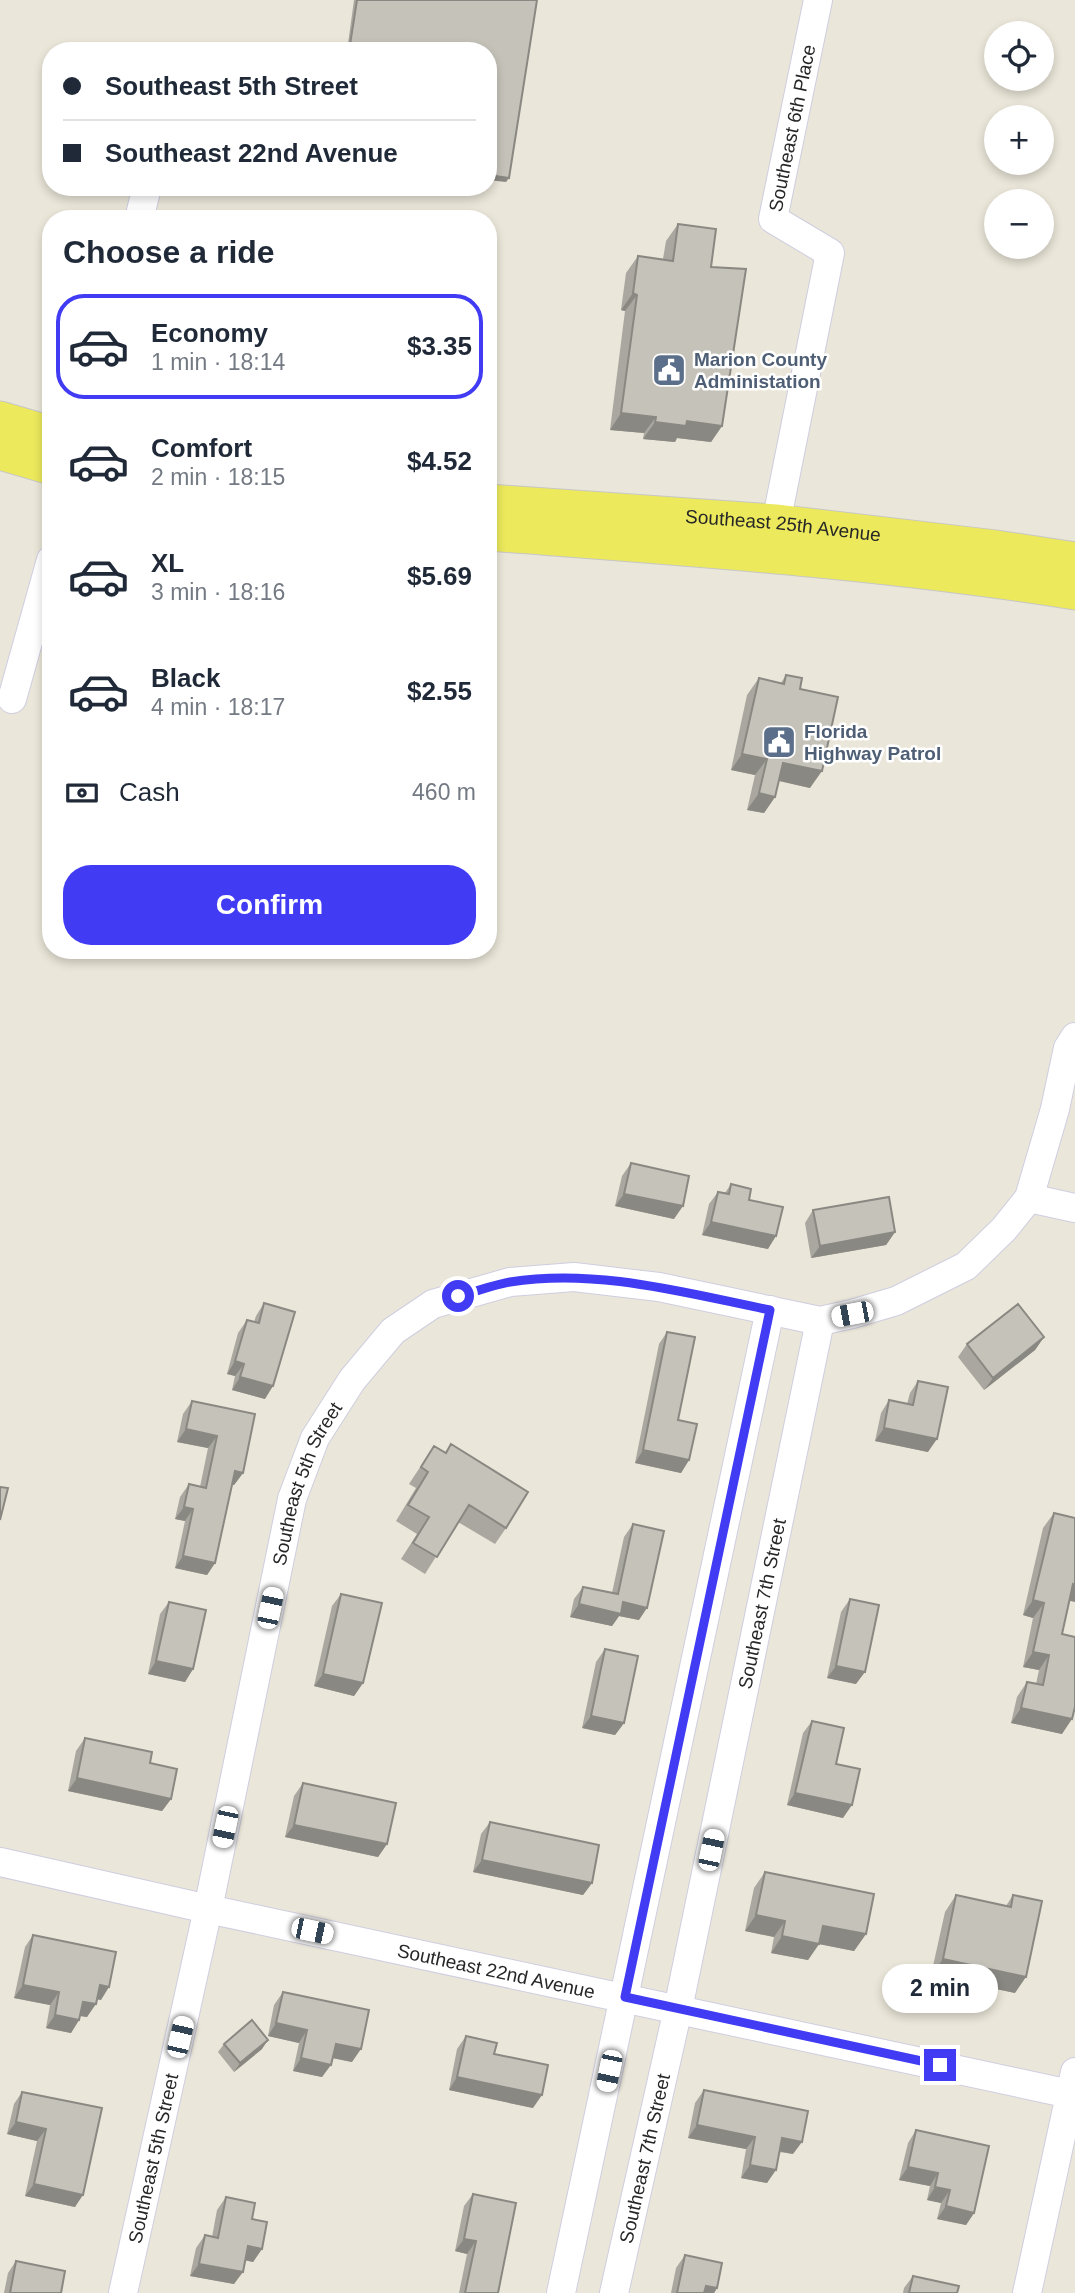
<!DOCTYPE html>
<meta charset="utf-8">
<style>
body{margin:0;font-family:Arial,sans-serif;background:#f6f6f7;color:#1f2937;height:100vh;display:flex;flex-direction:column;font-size:26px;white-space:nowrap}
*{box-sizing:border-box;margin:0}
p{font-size:23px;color:#747a83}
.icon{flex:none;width:38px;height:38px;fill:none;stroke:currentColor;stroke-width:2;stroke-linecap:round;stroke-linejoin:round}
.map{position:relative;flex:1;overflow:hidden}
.drawer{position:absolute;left:42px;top:210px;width:455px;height:749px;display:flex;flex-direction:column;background:#fff;border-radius:28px;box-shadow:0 4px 10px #0003}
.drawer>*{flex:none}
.top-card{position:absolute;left:42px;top:42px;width:455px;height:154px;border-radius:28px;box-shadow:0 4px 10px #0003;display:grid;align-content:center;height:154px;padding:0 21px;background:#fff}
.fabs{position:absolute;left:984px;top:21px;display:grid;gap:14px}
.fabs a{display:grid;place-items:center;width:70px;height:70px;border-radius:50%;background:#fff;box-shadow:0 4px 10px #0003;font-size:35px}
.end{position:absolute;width:32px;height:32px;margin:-16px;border:9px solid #413bf4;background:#fff;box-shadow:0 0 0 4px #fff}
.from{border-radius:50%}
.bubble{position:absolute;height:49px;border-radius:24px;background:#fff;box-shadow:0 4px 10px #0003;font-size:23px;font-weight:700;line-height:49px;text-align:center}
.car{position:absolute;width:21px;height:42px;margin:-21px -10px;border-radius:9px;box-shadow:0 0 5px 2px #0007;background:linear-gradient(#fff 24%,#345 0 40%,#fff 0 76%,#345 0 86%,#fff 0)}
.top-card b{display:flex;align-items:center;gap:24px;height:66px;font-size:26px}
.top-card b+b{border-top:2px solid #e0e1e3}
.top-card i{width:18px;height:18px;background:#1f2937}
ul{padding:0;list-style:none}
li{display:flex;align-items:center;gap:21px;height:105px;margin:0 14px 10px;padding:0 7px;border:4px solid transparent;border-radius:28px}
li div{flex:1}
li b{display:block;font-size:26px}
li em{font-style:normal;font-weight:700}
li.active{border-color:#413bf4}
li>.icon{width:63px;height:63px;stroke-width:1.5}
h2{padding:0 21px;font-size:32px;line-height:84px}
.pay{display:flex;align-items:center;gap:18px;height:77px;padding:0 21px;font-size:26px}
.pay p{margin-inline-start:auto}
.button{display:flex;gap:14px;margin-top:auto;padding:14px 21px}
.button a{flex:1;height:80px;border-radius:28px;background:#413bf4;color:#fff;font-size:28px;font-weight:700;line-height:80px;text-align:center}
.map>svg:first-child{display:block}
</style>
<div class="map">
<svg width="1075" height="2293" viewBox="0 0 1075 2293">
<rect width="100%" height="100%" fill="#eae6d9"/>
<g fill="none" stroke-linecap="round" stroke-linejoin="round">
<!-- minor casing -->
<g stroke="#cfcee0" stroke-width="30">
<g id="minor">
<path d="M139,219L147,187"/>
<path id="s1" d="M772,543L830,253L773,219L818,0"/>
<path d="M12,699L51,560"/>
<path d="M1029,1198L1075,1208"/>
<path id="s2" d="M0,1862L208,1909L1075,2095"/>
<path id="s3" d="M123,2293L208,1909L292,1499L315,1438L352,1380L393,1331L433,1304L510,1282L574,1277L659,1287L820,1321L852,1314L896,1301L966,1266L1004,1229L1029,1198L1055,1109L1068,1048L1075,1037"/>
<path d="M561,2293L770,1310"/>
<path id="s4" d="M614,2293L678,2009L820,1321"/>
<path d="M1027,2293L1075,2072"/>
</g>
</g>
<!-- major casing -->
<g stroke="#c7c7c7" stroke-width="37">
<g id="major">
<path d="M0,419L51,434"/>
<path d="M0,452L51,467"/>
<path id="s5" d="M488,502L775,522L996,548L1075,560"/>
<path d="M488,533C684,548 881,561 1075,592"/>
</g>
</g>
<!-- minor -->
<use href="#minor" stroke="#fff" stroke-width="28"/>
<!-- major -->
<use href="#major" stroke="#ece95c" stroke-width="35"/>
</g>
<!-- wall -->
<path fill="#a9a79f" d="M354,0H537L506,182L488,51H347Z
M678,224L711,267L722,426L711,442L677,438L675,442L643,439L644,433L610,430L625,311L621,310L626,273L638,256L663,259L666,241Z
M786,675L800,689L810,788L779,781L775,797L764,813L747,810L755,775L731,770L747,695L759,678L781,683Z
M631,1163L674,1219L615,1206L622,1176Z
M731,1184L749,1200L768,1249L702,1235L709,1204L718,1192L725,1193Z
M813,1210L895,1232L886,1245L811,1258L805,1223Z
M264,1303L265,1399L232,1390L235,1376L227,1374L238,1333L247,1320L254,1322L256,1316Z
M667,1332L678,1420L689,1460L681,1473L635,1463L659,1344Z
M1044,1337L1035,1350L984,1390L958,1357L967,1344Z
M918,1381L928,1452L875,1441L881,1413L889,1400L907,1404L910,1393Z
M192,1401L243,1473L234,1485H232L215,1563L207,1575L175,1568L185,1521L175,1519L180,1497L189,1484L200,1487L208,1448L177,1442L183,1414Z
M451,1444L506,1528L495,1544L458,1522L425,1574L401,1559L417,1534L396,1521L416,1488L409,1484L434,1446L445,1453Z
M1054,1513L1069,1601L1062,1634V1734L1011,1723L1017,1697L1027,1682L1036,1684L1039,1670L1023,1667L1033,1618L1023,1615L1043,1528Z
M633,1524L639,1620L619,1616L612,1626L570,1617L574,1599L583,1587L612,1593L624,1537Z
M341,1594L363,1683L354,1696L314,1686L332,1606Z
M850,1599L856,1684L827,1678L841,1612Z
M169,1602L193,1669L185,1682L148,1674L160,1614Z
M605,1649L624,1723L615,1735L582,1728L596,1662Z
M812,1721L836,1764L843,1818L787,1805L803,1733Z
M85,1738L150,1763L171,1799L162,1811L68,1791L76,1751Z
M303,1783L387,1844L378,1857L285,1837L294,1796Z
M490,1822L592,1883L583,1895L473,1872L481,1834Z
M765,1872L866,1934L854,1951L819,1944L808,1960L771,1953L774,1937L745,1931L754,1888Z
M956,1895L1006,1906L1013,1895L1015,1993L931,1975L945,1912Z
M33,1935L101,2000L97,1999L87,2017L80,2016L79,2020L71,2033L46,2028L50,2005L14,1998L25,1947Z
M283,1992L352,2062L333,2058L322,2077L293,2071L299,2043L268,2036L274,2005Z
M466,2036L494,2054L533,2108L449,2090L457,2049Z
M224,2044L262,2049L234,2072L218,2052Z
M704,2090L793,2154L779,2152L767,2183L741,2178L746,2149L688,2138L695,2103Z
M22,2092L102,2108L75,2207L25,2196L37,2141L7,2134L14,2104Z
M916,2130L974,2213L966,2225L937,2219L941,2203L927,2200L930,2186L899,2180L908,2143Z
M473,2194L498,2293H459L467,2254L455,2251L464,2206Z
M226,2197L252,2219L262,2249L253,2262L245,2260L234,2284L190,2276L196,2248L205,2235L212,2237L217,2210Z
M685,2255L717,2288L714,2293H671L676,2268Z
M16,2261L61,2293H4L8,2273Z
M913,2276L957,2293H903L904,2288Z"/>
<!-- shaded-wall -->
<path fill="#8a8882" d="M488,175L509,178L506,182L488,180Z
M633,293L637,295L625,311L621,310Z
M621,413L656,417L644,433L610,430Z
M687,421L722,426L711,442L677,438L675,442L643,439L655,422Z
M742,754L767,759L755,775L731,770Z
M783,763L822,771L810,788L771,779Z
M759,793L775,797L764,813L747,810Z
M624,1194L683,1206L674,1219L615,1206Z
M711,1222L776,1236L768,1249L702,1235Z
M895,1232L886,1245L811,1258L820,1246Z
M1044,1337L1035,1350L984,1390L993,1378Z
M235,1361L244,1364L235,1376L227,1374Z
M240,1377L273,1386L265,1399L232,1390Z
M884,1428L937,1439L928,1452L875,1441Z
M186,1429L217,1436L208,1448L177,1442Z
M643,1450L689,1460L681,1473L635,1463Z
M235,1471L243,1473L234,1485L226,1484Z
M184,1507L193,1509L185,1521L175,1519Z
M183,1556L215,1563L207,1575L175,1568Z
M1073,1584L1075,1585V1602L1062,1599Z
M1033,1600L1044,1603L1033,1618L1023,1615Z
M623,1602L647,1608L639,1620L619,1616L612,1626L570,1617L579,1604Z
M1033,1652L1049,1655L1039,1670L1023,1667Z
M156,1661L193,1669L185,1682L148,1674Z
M836,1666L865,1672L856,1684L827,1678Z
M323,1674L363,1683L354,1696L314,1686Z
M1021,1708L1072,1719L1062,1734L1011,1723Z
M591,1716L624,1723L615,1735L582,1728Z
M77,1778L171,1799L162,1811L68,1791Z
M795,1793L852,1805L843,1818L787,1805Z
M294,1825L387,1844L378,1857L285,1837Z
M482,1860L592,1883L583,1895L473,1872Z
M756,1915L785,1921L774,1937L745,1931Z
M823,1926L866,1934L854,1951L819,1944L808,1960L771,1953L782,1936Z
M943,1959L1026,1977L1015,1993L931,1975Z
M23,1985L59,1992L50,2005L14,1998Z
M100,1985L109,1987L101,2000L91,1998Z
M83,2002L96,2004L87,2017L74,2015Z
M55,2015L79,2020L71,2033L46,2028Z
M276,2023L307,2030L299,2043L268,2036Z
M268,2040L262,2049L234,2072L240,2063Z
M336,2044L361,2049L352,2062L327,2057Z
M301,2058L331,2065L322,2077L293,2071Z
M457,2077L542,2095L533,2108L449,2090Z
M16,2122L46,2129L37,2141L7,2134Z
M697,2125L755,2137L746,2149L688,2138Z
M782,2138L802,2142L793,2154L773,2150Z
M750,2165L776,2170L767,2183L741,2178Z
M908,2167L938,2173L930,2186L899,2180Z
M34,2184L83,2195L75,2207L25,2196Z
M935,2187L950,2190L941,2203L927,2200Z
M946,2206L974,2213L966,2225L937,2219Z
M464,2239L476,2241L467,2254L455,2251Z
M248,2246L262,2249L253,2262L239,2259Z
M199,2264L243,2272L234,2284L190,2276Z
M706,2286L717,2288L714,2293H701Z"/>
<!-- building -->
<path fill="#c5c2b9" stroke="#8a8882" stroke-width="2" d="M357,0H537L509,178L488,175V51H349Z
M678,224L716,229L711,267L746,269L722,426L687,421L686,426L655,422L656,417L621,413L637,295L633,293L638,256L673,261Z
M786,675L802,678L800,689L838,697L822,771L783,763L775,797L759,793L767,759L742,754L759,678L784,684Z
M631,1163L689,1176L683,1206L624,1194Z
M731,1184L751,1189L749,1200L783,1207L776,1236L711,1222L718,1192L729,1194Z
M889,1197L895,1232L820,1246L813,1210Z
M264,1303L295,1312L273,1386L240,1377L244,1364L235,1361L247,1320L259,1323Z
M1018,1304L1044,1337L993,1378L967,1344Z
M667,1332L695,1337L678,1420L697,1424L689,1460L643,1450Z
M918,1381L948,1387L937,1439L884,1428L889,1400L913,1405Z
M192,1401L255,1414L243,1473L235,1471L215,1563L183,1556L193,1509L184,1507L189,1484L206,1488L217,1436L186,1429Z
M451,1444L528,1492L506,1528L469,1505L437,1557L413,1543L429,1517L408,1505L428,1472L421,1467L434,1446L446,1453Z
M0,1487L8,1488L0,1520Z
M1054,1513L1075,1518V1585L1073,1584L1062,1634L1075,1637V1707L1072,1719L1021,1708L1027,1682L1043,1685L1049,1655L1033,1652L1044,1603L1033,1600Z
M633,1524L664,1531L647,1608L623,1602L621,1614L579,1604L583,1587L618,1594Z
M341,1594L382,1603L363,1683L323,1674Z
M850,1599L879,1605L865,1672L836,1666Z
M169,1602L206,1610L193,1669L156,1661Z
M605,1649L638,1656L624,1723L591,1716Z
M812,1721L844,1728L836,1764L860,1769L852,1805L795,1793Z
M85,1738L152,1752L150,1763L177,1769L171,1799L77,1778Z
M303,1783L396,1803L387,1844L294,1825Z
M490,1822L599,1845L592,1883L482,1860Z
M765,1872L874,1894L866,1934L823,1926L819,1944L782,1936L785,1921L756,1915Z
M956,1895L1011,1907L1013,1895L1042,1901L1026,1977L943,1959Z
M33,1935L116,1952L109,1987L100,1985L96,2004L83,2002L79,2020L55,2015L59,1992L23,1985Z
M283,1992L369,2010L361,2049L336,2044L331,2065L301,2058L307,2030L276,2023Z
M252,2020L268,2040L240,2063L224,2044Z
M466,2036L497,2043L494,2054L548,2065L542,2095L457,2077Z
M704,2090L808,2111L802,2142L782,2138L776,2170L750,2165L755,2137L697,2125Z
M22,2092L102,2108L83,2195L34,2184L46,2129L16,2122Z
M916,2130L989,2146L974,2213L946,2206L950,2190L935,2187L938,2173L908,2167Z
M473,2194L516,2203L498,2293H465L476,2241L464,2239Z
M226,2197L255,2203L252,2219L267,2222L262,2249L248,2246L243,2272L199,2264L205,2235L218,2238Z
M685,2255L722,2263L717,2288L706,2286L704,2293H677Z
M16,2261L65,2271L61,2293H10Z
M913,2276L959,2286L957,2293H909Z"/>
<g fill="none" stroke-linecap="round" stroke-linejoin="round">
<!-- route -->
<path stroke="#413bf4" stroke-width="9" d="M458,1296C475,1292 493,1285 510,1282C597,1268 685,1293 770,1310L625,1997L940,2065"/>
</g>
<!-- icons -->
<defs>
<g id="civic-square" transform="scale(1.75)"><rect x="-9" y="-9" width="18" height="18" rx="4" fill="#5c6f8a" stroke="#fff"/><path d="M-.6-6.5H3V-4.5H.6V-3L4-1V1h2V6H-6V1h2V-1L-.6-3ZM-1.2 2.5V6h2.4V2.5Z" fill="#fff"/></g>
</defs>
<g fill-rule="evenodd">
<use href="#civic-square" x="669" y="370"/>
<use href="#civic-square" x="779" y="742"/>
</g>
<g text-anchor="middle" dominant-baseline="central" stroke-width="5" stroke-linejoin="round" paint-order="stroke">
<!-- street labels -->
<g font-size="19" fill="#272727" stroke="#fff">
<text stroke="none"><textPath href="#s1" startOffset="455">Southeast 6th Place</textPath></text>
<text stroke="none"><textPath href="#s5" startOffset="296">Southeast 25th Avenue</textPath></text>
<text stroke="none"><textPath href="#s3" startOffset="831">Southeast 5th Street</textPath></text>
<text stroke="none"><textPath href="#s4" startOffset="705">Southeast 7th Street</textPath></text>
<text stroke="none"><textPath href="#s2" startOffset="508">Southeast 22nd Avenue</textPath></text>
<text stroke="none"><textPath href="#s3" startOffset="138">Southeast 5th Street</textPath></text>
<text stroke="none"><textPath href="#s4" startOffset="138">Southeast 7th Street</textPath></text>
</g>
<!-- service labels -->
<g font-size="19" font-weight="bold" fill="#4e5e75" stroke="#fff" text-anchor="start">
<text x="694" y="359">Marion County<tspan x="694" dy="22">Administation</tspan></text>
<text x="804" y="731">Florida<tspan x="804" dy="22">Highway Patrol</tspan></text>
</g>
</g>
</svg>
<div class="fabs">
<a><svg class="icon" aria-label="locate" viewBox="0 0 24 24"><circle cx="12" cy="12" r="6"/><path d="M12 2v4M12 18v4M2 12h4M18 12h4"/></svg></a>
<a>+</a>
<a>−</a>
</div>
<i class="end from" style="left:458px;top:1296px"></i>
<i class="end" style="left:940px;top:2065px"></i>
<div class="bubble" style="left:882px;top:1964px;width:116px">2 min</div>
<i class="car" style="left:852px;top:1314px;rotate:259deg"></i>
<i class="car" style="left:270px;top:1608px;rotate:12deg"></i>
<i class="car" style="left:225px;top:1827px;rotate:192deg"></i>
<i class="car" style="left:711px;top:1850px;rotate:12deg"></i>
<i class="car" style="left:312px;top:1931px;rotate:102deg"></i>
<i class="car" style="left:180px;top:2037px;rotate:13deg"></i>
<i class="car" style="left:609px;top:2071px;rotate:192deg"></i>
<div class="top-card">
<b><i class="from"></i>Southeast 5th Street</b>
<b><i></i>Southeast 22nd Avenue</b>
</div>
<section class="drawer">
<h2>Choose a ride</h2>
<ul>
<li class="active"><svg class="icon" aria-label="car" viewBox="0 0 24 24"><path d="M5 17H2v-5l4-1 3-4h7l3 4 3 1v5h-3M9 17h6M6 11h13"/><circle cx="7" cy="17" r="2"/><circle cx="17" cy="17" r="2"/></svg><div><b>Economy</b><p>1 min · 18:14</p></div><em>$3.35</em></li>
<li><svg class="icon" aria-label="car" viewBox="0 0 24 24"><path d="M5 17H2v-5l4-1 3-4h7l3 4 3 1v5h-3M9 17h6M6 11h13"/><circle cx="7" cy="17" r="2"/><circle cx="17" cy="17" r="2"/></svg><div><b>Comfort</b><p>2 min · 18:15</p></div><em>$4.52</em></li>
<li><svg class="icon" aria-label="car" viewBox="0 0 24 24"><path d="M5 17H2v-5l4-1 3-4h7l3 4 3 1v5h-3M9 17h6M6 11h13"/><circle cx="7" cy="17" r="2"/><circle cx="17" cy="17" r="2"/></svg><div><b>XL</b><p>3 min · 18:16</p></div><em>$5.69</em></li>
<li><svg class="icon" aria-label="car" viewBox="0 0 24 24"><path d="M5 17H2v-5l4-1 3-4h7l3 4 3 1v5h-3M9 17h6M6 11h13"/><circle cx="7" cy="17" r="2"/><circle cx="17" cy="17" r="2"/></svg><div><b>Black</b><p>4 min · 18:17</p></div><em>$2.55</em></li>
</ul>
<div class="pay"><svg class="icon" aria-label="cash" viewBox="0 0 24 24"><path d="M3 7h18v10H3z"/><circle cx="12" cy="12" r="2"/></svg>Cash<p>460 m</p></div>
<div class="button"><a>Confirm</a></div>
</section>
</div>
